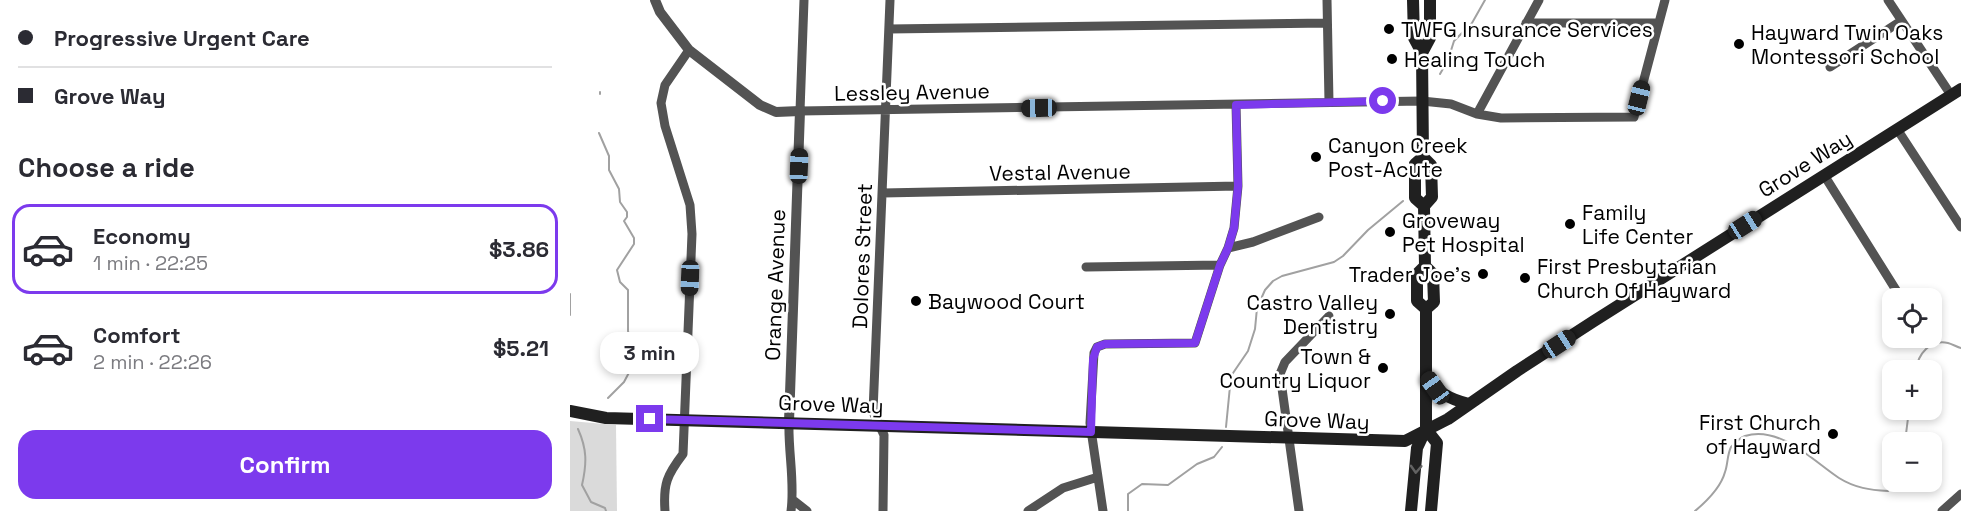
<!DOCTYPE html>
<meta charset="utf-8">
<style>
body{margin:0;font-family:"Space Grotesk",sans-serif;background:#f7f7f7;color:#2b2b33;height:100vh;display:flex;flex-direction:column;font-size:22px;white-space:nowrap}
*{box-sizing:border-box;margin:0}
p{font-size:20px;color:#7c7c81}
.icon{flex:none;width:33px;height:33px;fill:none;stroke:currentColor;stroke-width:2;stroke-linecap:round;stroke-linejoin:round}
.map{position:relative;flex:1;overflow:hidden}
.details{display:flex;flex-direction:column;background:#fff;width:570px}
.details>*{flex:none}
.hud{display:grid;align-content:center;height:132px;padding:0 18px;background:#fff}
.fabs{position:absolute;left:1312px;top:288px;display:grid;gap:12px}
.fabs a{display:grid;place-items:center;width:60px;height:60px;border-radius:12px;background:#fff;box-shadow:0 3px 9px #0003;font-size:30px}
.end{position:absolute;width:27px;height:27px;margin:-14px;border:8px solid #7c3aed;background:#fff;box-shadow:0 0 0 3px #fff}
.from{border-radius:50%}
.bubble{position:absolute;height:42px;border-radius:18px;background:#fff;box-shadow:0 3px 9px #0003;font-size:20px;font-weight:700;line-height:42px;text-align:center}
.car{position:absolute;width:18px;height:36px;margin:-18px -9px;border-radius:8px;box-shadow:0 0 4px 2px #0007;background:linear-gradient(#222 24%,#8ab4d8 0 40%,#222 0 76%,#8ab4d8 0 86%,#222 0)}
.hud b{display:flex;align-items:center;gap:21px;height:57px;font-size:22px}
.hud b+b{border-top:2px solid #e1e1e2}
.hud i{width:15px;height:15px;background:#2b2b33}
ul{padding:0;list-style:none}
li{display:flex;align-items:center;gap:18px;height:90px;margin:0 12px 9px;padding:0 6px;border:3px solid transparent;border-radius:18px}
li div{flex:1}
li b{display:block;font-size:22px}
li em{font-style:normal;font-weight:700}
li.current{border-color:#7c3aed}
li>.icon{width:54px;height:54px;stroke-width:1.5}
h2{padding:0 18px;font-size:27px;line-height:72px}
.primary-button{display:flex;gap:12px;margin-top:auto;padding:12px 18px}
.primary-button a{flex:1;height:69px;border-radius:18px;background:#7c3aed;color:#fff;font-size:24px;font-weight:700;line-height:69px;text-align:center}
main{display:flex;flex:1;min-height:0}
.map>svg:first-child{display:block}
</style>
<main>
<section class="details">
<div class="hud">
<b><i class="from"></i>Progressive Urgent Care</b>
<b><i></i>Grove Way</b>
</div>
<h2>Choose a ride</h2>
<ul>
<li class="current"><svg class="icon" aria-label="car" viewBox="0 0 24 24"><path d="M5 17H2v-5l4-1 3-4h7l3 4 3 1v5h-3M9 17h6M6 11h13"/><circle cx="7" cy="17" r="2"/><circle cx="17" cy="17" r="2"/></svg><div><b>Economy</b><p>1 min · 22:25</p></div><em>$3.86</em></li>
<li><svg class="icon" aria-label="car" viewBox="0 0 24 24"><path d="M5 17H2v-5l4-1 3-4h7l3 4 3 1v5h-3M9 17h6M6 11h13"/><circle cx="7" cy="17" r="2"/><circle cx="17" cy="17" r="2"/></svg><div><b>Comfort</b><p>2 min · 22:26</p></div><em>$5.21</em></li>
</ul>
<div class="primary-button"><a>Confirm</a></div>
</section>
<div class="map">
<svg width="1391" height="511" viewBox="0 0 1391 511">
<rect width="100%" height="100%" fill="#fff"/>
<!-- green -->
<path fill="#dadada" d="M0,421L46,425L47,511H0Z"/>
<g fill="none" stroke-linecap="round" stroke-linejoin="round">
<!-- stream -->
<path stroke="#a1a1a1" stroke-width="2" d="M870,74L878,60L884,41L902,23L915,0
M30,94V92
M29,133L39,156V170L49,189L50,202L57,212V217L54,221L64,238V244L47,270L50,282L58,290V331L63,353L61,357L63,365L54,382L38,398
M0,294V315
M1346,370C1348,354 1360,339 1378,343C1382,344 1387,347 1391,348
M656,427L661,376L678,351L685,329L687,308L695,290L703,281L712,276L764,262L773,256L798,230L833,201
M8,429C17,449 17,463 12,485L21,502L35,508L36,511
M1335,442L1339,410
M558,511V494L572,484L598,485L627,464L644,457L652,447
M1125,511C1137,501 1151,487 1155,472C1158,464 1157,455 1161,447C1165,443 1169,438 1175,436C1210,425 1243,461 1269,478C1285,488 1300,490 1318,491L1327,482"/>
<!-- minor -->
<path stroke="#535353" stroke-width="9" d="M234,0L230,111L852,101L881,104L907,114L931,118L1064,117L1095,0
M757,0L759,102
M1318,0L1381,95
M956,23H1089
M319,29L757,23
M1260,67L1331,21
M907,114L969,0
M1327,129L1391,227
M1254,175L1331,298
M313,193L668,186
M658,248L683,242L749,217
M516,267L650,265
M219,422C218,452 225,482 221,511
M223,500L237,511
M95,511C93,484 97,475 113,454L122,234L120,205L95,126L91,103L95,85L119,50
M313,511L314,435L303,412L320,0
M458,511L493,488L528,477
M533,511L520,423L524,353L527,347L535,344L625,343L650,265L658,248L664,228L668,186L666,105
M729,511L710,374L715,362L759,316
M1372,511L1391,494"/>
<!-- tertiary -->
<path stroke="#535353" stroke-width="10" d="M85,0L90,12L119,50L190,105L206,112L230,111L219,422"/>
<!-- secondary -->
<path stroke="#202020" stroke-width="12" d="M852,53L860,38V0
M853,157L845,164V198L854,206
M855,266L847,274V301L856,309
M856,376C868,393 879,399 899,404
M0,411L36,418L835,441L878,419L947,371L1024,321L1391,89
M856,429L867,443L861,511
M841,511L847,448L856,429V309L864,302L863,274L855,266L854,206L862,197L861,165L853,157L852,53L844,38L843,0"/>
</g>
<!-- one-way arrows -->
<defs><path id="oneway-chevron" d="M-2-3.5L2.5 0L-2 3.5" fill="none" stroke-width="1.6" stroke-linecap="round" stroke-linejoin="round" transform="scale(1.5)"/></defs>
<use stroke="#636363" href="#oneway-chevron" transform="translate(846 469) rotate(93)"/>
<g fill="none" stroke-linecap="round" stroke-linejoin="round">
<!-- route -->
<path stroke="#7c3aed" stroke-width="8" d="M80,419L521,432L523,359L527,347L535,344L625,343L650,265L658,248L664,228L668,186L666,105L813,101"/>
</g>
<!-- markers -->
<g fill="#000" stroke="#fff" stroke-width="2">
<circle cx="819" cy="29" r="6"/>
<circle cx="1169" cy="44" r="6"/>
<circle cx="822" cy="59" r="6"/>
<circle cx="746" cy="157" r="6"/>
<circle cx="1000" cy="224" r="6"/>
<circle cx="820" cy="232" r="6"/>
<circle cx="913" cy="274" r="6"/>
<circle cx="955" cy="278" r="6"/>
<circle cx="346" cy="301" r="6"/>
<circle cx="820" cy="314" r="6"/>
<circle cx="813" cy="368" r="6"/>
<circle cx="1263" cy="434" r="6"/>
</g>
<g text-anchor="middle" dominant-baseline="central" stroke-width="5" stroke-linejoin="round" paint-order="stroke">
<!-- poi labels -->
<g font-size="21" fill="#000" stroke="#fff" text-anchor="start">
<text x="831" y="29">TWFG Insurance Services</text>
<text x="1181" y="32">Hayward Twin Oaks<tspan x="1181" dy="24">Montessori School</tspan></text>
<text x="834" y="59">Healing Touch</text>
<text x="758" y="145">Canyon Creek<tspan x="758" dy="24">Post-Acute</tspan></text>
<text x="1012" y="212">Family<tspan x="1012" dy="24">Life Center</tspan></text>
<text x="832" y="220">Groveway<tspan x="832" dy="24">Pet Hospital</tspan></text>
<text x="967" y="266">First Presbytarian<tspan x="967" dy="24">Church Of Hayward</tspan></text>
<text x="901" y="274" text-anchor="end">Trader Joe's</text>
<text x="358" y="301">Baywood Court</text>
<text x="808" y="302" text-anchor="end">Castro Valley<tspan x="808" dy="24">Dentistry</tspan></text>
<text x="801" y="356" text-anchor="end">Town &amp;<tspan x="801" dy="24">Country Liquor</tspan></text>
<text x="1251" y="422" text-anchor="end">First Church<tspan x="1251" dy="24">of Hayward</tspan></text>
</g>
<!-- street labels -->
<g font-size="21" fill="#000" stroke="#fff">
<text transform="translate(342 92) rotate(-1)">Lessley Avenue</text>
<text transform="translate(1235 164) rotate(-32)">Grove Way</text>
<text transform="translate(490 172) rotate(-1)">Vestal Avenue</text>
<text transform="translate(292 256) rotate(-88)">Dolores Street</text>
<text transform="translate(205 285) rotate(-88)">Orange Avenue</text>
<text transform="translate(261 404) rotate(2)">Grove Way</text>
<text transform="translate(747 420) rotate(2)">Grove Way</text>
</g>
</g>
</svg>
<div class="fabs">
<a><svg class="icon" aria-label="locate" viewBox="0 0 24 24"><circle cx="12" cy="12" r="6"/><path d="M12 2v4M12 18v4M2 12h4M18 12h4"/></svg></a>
<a>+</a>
<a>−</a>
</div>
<i class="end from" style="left:813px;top:101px"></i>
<i class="end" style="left:80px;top:419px"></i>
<div class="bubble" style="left:30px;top:332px;width:99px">3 min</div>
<i class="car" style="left:1069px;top:98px;rotate:14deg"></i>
<i class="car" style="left:469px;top:108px;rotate:269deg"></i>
<i class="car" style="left:229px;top:166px;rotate:2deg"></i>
<i class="car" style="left:1175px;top:225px;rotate:58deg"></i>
<i class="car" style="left:120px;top:278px;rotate:182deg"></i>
<i class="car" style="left:989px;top:344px;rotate:57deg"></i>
<i class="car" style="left:865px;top:388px;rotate:325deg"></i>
</div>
</main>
